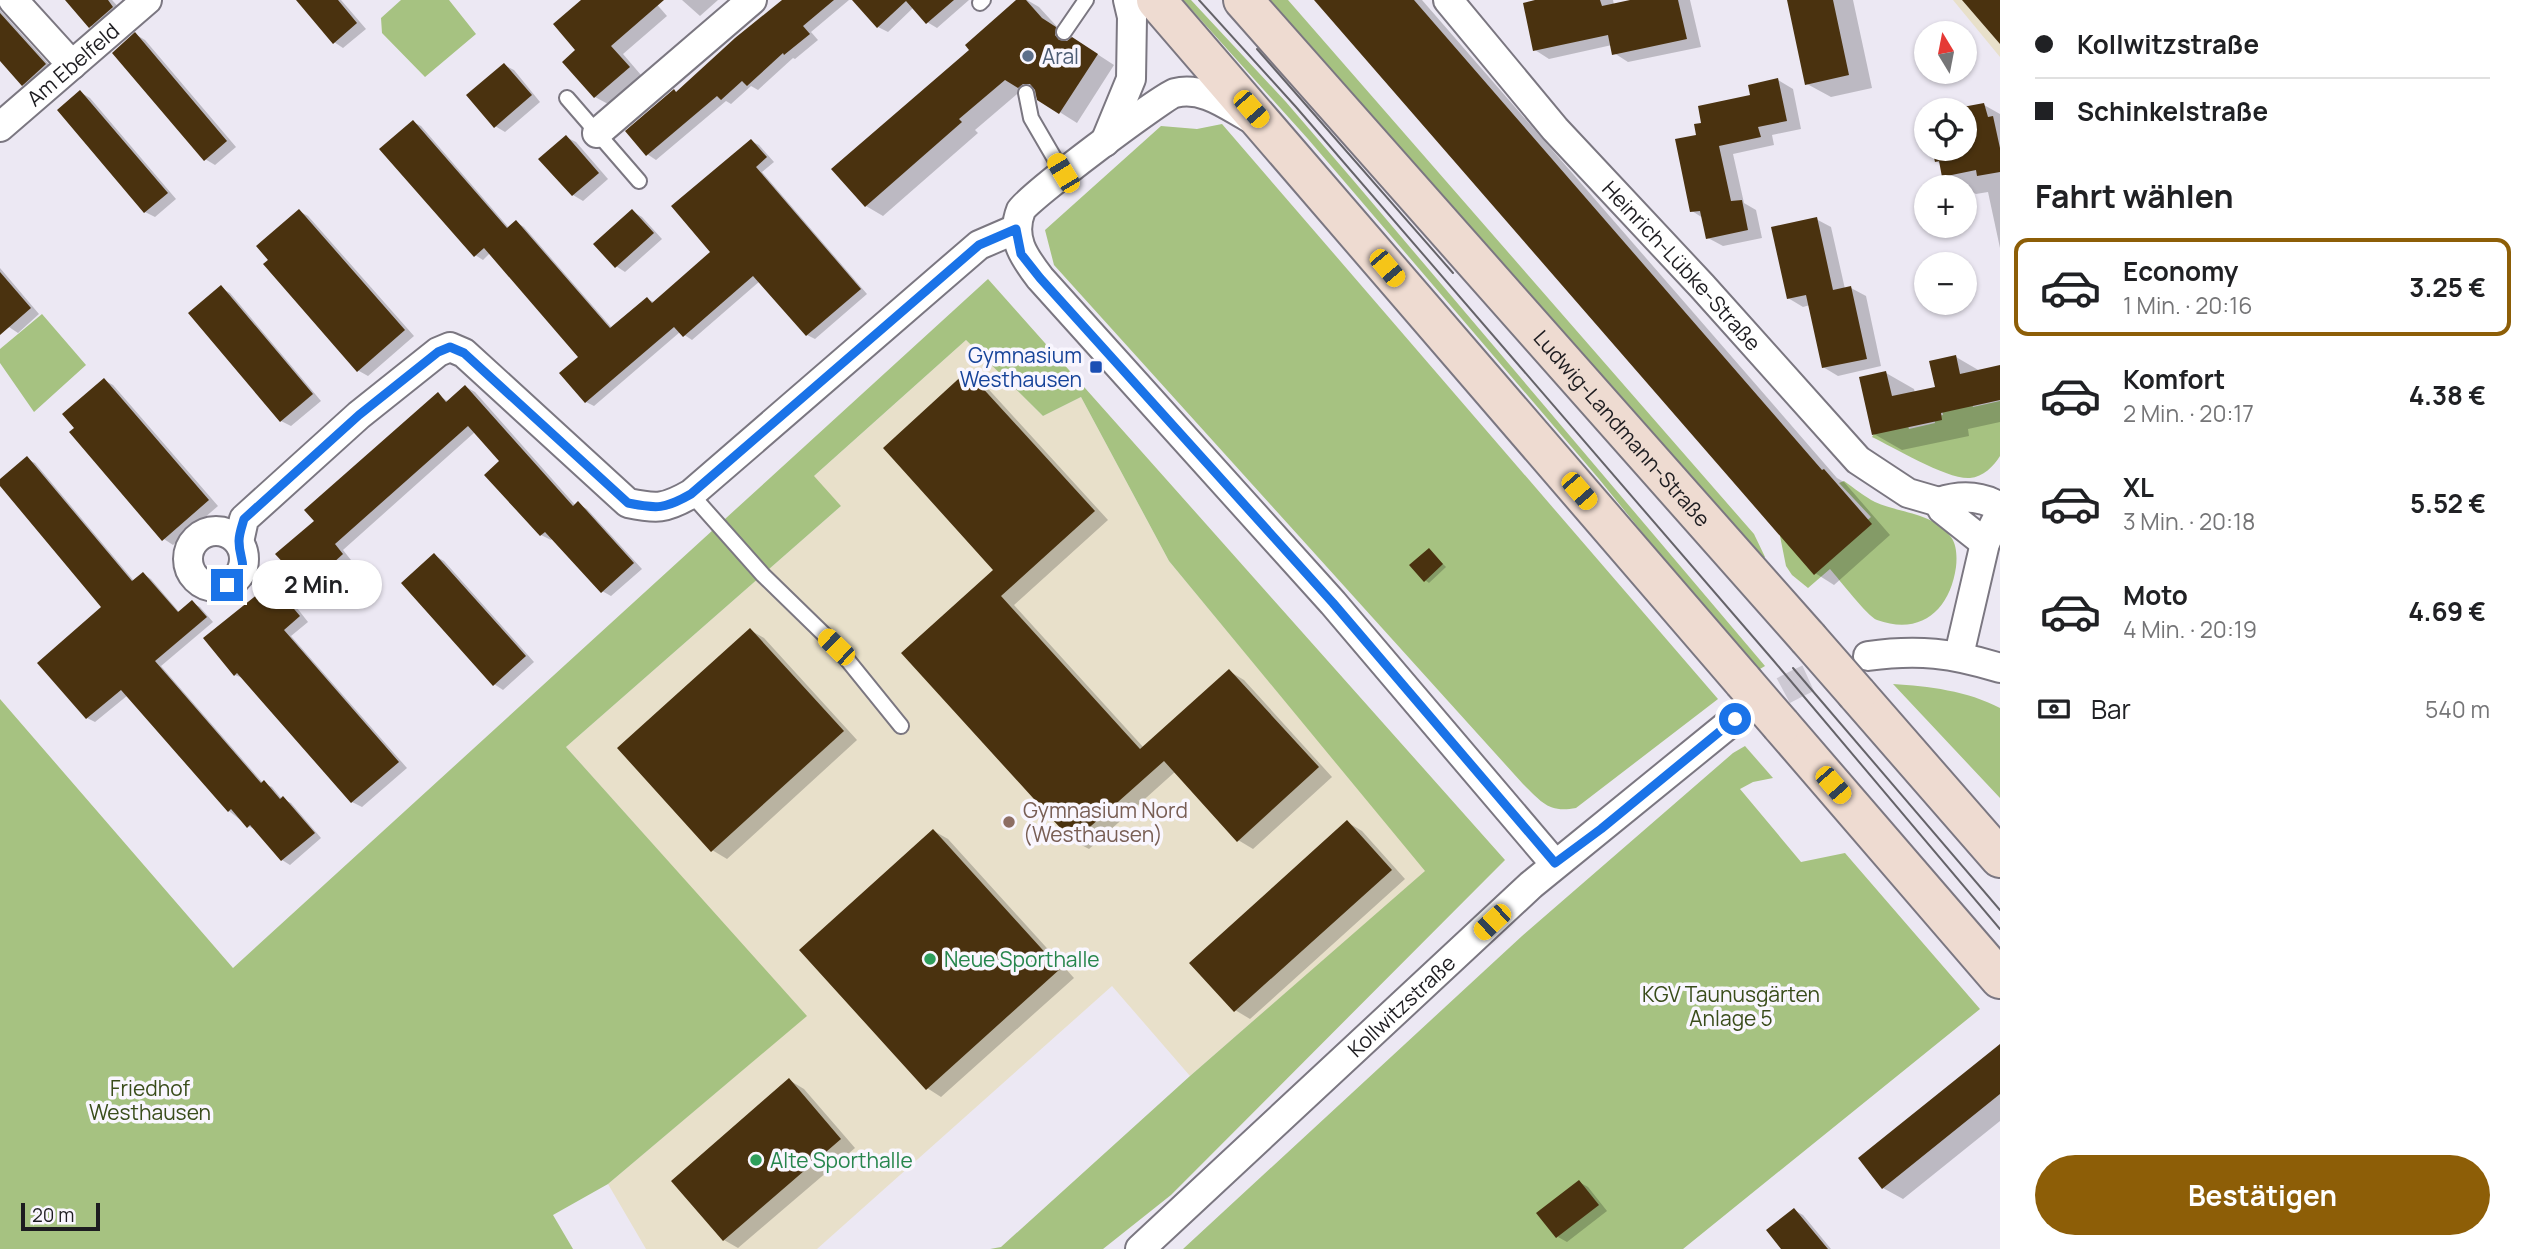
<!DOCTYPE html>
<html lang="de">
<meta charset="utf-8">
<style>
body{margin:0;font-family:Manrope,sans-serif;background:#f2f2f2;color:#202124;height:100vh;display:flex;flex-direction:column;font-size:26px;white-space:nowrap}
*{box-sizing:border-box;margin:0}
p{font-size:23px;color:#757577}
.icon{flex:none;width:38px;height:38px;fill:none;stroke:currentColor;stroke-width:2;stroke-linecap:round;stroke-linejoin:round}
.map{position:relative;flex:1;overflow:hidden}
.sheet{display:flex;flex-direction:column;background:#fff;width:525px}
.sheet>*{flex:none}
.banner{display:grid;align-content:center;height:154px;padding:0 35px;background:#fff}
.needle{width:46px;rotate:350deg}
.tools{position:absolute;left:1914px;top:21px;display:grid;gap:14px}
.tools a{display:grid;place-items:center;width:63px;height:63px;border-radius:50%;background:#fff;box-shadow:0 2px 5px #0004;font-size:35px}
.scale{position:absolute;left:21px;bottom:18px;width:79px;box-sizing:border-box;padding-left:7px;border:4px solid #1d1c20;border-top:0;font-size:19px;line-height:24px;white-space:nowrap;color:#1d1c20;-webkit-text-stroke:5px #f9f6fe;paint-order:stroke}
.end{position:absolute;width:32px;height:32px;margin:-16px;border:9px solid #1a73e8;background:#fff;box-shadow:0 0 0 4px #fff}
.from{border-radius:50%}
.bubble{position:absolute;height:49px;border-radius:24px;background:#fff;box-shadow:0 2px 5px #0004;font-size:23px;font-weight:700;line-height:49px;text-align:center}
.car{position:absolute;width:21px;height:42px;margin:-21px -10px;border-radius:9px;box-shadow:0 0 5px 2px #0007;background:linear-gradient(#f5c518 24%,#345 0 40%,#f5c518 0 76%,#345 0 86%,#f5c518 0)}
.banner b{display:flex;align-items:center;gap:24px;height:66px;font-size:26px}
.banner b+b{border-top:2px solid #e0e0e0}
.banner i{width:18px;height:18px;background:#202124}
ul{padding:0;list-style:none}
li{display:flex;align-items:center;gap:21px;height:98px;margin:0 14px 10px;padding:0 21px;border:4px solid transparent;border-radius:14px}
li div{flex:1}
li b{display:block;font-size:26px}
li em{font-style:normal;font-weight:700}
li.active{border-color:#8d5e07}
li>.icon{width:63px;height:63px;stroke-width:1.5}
h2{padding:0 35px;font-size:32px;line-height:84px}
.pay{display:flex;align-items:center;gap:18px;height:77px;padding:0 35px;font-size:26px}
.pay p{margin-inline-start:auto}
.action{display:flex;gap:14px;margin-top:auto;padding:14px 35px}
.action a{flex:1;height:80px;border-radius:42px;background:#8d5e07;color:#fff;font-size:28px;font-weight:700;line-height:80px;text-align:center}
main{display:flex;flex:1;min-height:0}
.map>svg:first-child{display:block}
</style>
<main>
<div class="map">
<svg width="2000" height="1249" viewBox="0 0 2000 1249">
<rect width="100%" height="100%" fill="#ece8f3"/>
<!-- education -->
<path fill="#e8e0ca" d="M1953,0H2000V57Z
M966,340L1043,416L1081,397L1169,561L1426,871L1190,1076L1112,986L817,1249H646L608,1184L806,1016L566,747L841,506L813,477Z"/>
<!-- green -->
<path fill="#a6c281" d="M401,0H449L476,34L425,77L382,33L381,18Z
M1183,0H1191L1286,102L1353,180L1765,666L1755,672L1599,479L1308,139Z
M1268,0H1288L1754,534L1765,557L1763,559Z
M1222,124L1718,699L1576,808C1548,813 1542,802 1523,784L1054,265L1045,230L1161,126L1197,129Z
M988,279L1505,860L1171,1195L1103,1249H990L1001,1247L1190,1076L1425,871L1169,561L1081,397L1043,416L966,340L814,476L841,506L566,747L807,1016L608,1184L553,1215L573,1249H0V699L233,968Z
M42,314L86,365L34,412L0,363V349Z
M1970,397L1973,407L2000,401V456C1994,466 1983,477 1970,478C1948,480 1893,447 1872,437L1877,429L1907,423L1909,429L1935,423L1934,417L1943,415L1941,403Z
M1844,481C1854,488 1865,497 1875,502C1902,514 1932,512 1951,537C1957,545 1957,558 1956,567C1950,610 1921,636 1877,620C1867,616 1839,579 1830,569L1808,588L1792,575L1786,566L1777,521L1816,565L1871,517L1839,483Z
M1893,684C1928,686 1968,691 2000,708V798Z
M1745,746L1773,778L1753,782L1740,789L1801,862L1845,853L1980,1009L1683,1249H1183L1522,936L1733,753Z"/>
<!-- shadow -->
<path fill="#0003" d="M67,0H112L123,12L100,32L91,26Z
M298,0H341L366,29L343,48L334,42Z
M582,0H653L667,16L623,54L641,75L608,104L595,97Z
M682,0H718L700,16Z
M783,0H849L811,32L818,40L795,59L793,58L758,90L751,86L731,104L726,101L656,160L647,154L677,93Z
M854,0H969L937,28L927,22L914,7L888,32L878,27Z
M1019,0H1027L1039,7L1060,30L1114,65L1077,123L1023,89L975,130L978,133L883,216L866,206L972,50Z
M1316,0H1422L1837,478L1844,482L1890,535L1834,585L1815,573Z
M1542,0H1613L1614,5L1638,0H1690L1701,47L1628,62L1614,53L1612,45L1549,59L1535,50Z
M1789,0H1853L1872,88L1831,97L1807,84Z
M0,10L54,70L33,90L23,84L0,59Z
M135,34L145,40L236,147L215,165L205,159Z
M504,65L514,70L540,102L505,132L495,126Z
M1778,80L1793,89L1801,129L1772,135L1774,145L1733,154L1744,203L1756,210L1762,238L1723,246L1708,238L1703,218L1692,211L1698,136Z
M80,92L90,98L176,199L155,217L145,212Z
M1984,105L2000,114V248L1988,192L1976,194L1944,176L1941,164L1936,161L1933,149H1965V110H1930L1950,106L1957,110Z
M413,122L421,126L509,228L516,222L524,227L612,328L647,299L654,302L712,253L751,141L759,145L774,162L762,172L867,294L815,339L807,335L760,281L692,340L680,332L594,406L586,402L580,357L490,253L483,260L475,255Z
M566,137L576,142L608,179L583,201L573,195L541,159Z
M299,211L308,216L414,336L368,376L359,371L265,264Z
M632,211L642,217L662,239L625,272L616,266Z
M1816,219L1831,227L1845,289L1851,288L1866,296L1881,366L1838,376L1823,367L1810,305L1803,307L1788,298Z
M0,268L39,314L18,333L9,327L0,317Z
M221,288L230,293L321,401L291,426L281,421Z
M1956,357L1980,371L2000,367V422L1968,429L1969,436L1902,450L1874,434L1886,373L1914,389L1915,393L1937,388Z
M968,373L982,382L1108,520L1014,605L1144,748L1229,671L1244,680L1332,777L1253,849L1238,840L1176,771L1089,849L1074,841L904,653L996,570Z
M104,380L113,385L218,506L173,545L164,539L76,428Z
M466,387L475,392L576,506L578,504L587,509L642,569L611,596L602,591L553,538L551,540L541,535L501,461L475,432L343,550L351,560L297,608L308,622L291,636L407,768L362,807L352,802L245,679L235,675L316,521L438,395L449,402Z
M27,459L35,463L134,581L143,574L151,579L180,613L192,603L200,607L213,622L161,666L263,783L272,787L282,799L291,803L321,838L290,865L282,860L256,830L248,826L229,811L128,695L95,722L87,718L104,607L0,484V481Z
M1429,550L1446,567L1429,583L1425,580Z
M434,555L444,561L534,662L503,690L494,684Z
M750,630L764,638L857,740L727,859L712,850Z
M1347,822L1362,831L1405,879L1250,1019L1235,1010Z
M934,831L948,839L1074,978L941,1097L927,1088Z
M2000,1047V1121L1903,1199L1883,1188Z
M789,1080L804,1089L855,1148L738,1248L724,1240Z
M1579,1182L1588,1187L1607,1211L1567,1242L1558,1237Z
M1794,1210L1803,1215L1831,1249H1784Z"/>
<!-- building -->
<path fill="#4a320f" d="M65,0H108L113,7L89,28Z
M296,0H338L357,23L333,44Z
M581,0H664L611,46L630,67L594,98L562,62L575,50L553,24Z
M782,0H834L803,26L810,34L784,55L783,53L747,86L742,81L721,100L717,96L646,156L625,131L674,89L676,92L735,38Z
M852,0H954L926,24L906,1L877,28Z
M1016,0H1026L1042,18L1056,27L1055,35L1059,40L1067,41L1072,37L1098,54L1059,114L1037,100L1035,90L1030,84H1023L1018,88L1005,80L959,119L962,122L865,207L831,169L969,50L965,45Z
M1314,0H1414L1822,470L1824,469L1872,524L1814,575Z
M1535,0H1600L1602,6L1630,0H1678L1687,39L1612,55L1608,35L1533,51L1523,3Z
M1787,0H1833L1849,75L1805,85Z
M1962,0H2000V44Z
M0,13L46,64L22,86L0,61Z
M135,32L227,141L204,161L112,53Z
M504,63L532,95L494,128L466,95Z
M1778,78L1787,121L1758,127L1761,137L1719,146L1731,201L1742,200L1748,230L1706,239L1700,211L1690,212L1675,139L1696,135L1694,124L1701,123L1698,106L1750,95L1748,85Z
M80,90L168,193L144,213L57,110Z
M1984,103L1988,117L1993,116L2000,148V172L1977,176L1976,170L1942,177L1939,161L1935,162L1932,149H1965V110H1927V126L1923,110L1951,104L1952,109Z
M413,120L507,228L516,220L610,328L647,297L652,303L710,252L671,206L751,139L767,157L756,167L861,289L806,336L753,276L683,337L674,327L585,403L559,373L578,357L484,248L474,257L379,149Z
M566,135L599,173L572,196L538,159Z
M299,209L405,330L357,372L263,264L268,260L256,246Z
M632,209L654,233L615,268L593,244Z
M1817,217L1833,290L1851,286L1867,359L1822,368L1806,295L1787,299L1771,227Z
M0,272L31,308L0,335Z
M221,285L313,394L280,422L188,313Z
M1956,355L1960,374L2000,365V400L1941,413L1942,420L1872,435L1859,377L1886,371L1892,396L1935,387L1929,361Z
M967,371L1095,511L1001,596L1140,749L1229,669L1319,767L1237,842L1164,761L1073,842L901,653L993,570L883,448Z
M104,378L209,500L162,541L69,432L74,428L62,414Z
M465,385L573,506L578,501L634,563L601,593L545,532L540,536L484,475L499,461L468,426L335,544L343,554L289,603L300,616L284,630L399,762L351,803L237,673L234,676L203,638L289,569L275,554L314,521L304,510L438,392L446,402Z
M27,456L132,581L143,572L178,612L192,600L207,617L155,661L261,783L264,780L280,799L283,796L315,833L281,861L250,825L247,828L231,809L228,812L121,690L86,719L37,663L101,607L0,486V479Z
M1429,548L1443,564L1424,582L1409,565Z
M434,553L526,656L493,686L401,583Z
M750,628L844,731L711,852L617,748Z
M1347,820L1392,870L1234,1012L1189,963Z
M933,829L1060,969L926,1090L799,950Z
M2000,1044V1094L1882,1189L1858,1158Z
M789,1078L841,1139L723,1241L671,1181Z
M1579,1180L1599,1205L1556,1238L1536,1213Z
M1794,1208L1828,1249H1781L1766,1230Z"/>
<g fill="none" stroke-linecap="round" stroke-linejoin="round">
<!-- minor-tunnel -->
<path stroke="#cdc9d3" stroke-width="28" stroke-dasharray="28 14" stroke-linecap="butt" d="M1747,712C1788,686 1821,670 1868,656"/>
<!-- service casing -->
<g stroke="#7b7781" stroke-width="18">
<path id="service" d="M980,3L983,0
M1064,32L1086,0
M1026,93L1031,118L1063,173
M567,98L639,181
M691,494L763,575L837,647L901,726"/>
</g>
<!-- minor casing -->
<g stroke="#7b7781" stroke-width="32">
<g id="minor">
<path d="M13,0L72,65"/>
<path id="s1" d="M1448,0L1555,129L1702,286L1858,460L1908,493L1939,502"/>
<path d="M1250,118C1228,106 1203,86 1175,93C1163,96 1025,200 1021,210C1010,238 1024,257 1040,278L1333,603L1555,864"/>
<path id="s2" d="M0,127L147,0"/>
<path d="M597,133L752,0"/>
<path d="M1105,142L1131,79L1132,17L1128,0"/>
<circle cx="216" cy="559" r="28"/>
<path d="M239,542L244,519L359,415L438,352L450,347L464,353L628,503C657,509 665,509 691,494L979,245L1016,229"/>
<path d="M1985,543L1942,509L1939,502C1960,495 1980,495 2000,507"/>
<path d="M1959,655L1985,543L2000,513"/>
<path d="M1868,656C1918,649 1952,653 2000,668"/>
<path id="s3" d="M1140,1249L1531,885L1735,719"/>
</g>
</g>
<!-- secondary casing -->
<g stroke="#7b7781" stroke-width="42">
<g id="secondary">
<path d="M1156,0L1743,681"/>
<path id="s4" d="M1243,0L1808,638"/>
<path d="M1857,694L2000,858"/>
<path d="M1781,725L2000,979"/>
</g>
</g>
<!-- service -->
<use href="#service" stroke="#fff" stroke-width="14"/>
<!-- minor -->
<use href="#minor" stroke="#fff" stroke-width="28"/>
<!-- secondary -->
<use href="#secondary" stroke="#eedbd1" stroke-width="38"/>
<!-- tram -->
<path stroke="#656369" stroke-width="2" d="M1199,0L1296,107L1773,660L2000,929
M1257,49L1453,273
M1793,668L2000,910"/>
<!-- secondary-bridge casing -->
<g stroke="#7b7781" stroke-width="42" stroke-linecap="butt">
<path id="secondary-bridge" d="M1808,638L1857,694
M1743,681L1781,725"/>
</g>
<!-- secondary-bridge -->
<use href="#secondary-bridge" stroke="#eedbd1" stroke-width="38"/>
</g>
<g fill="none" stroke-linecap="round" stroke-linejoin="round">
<!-- route -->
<path stroke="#1a73e8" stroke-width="9" d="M227,585C253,566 239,565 239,541C239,534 242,526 244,519L359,415L438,352L450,347L464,353L628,503C657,509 665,509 691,494L979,245L1016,229L1021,254L1040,278L1333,603L1555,863L1601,829L1735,719"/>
</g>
<!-- markers -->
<circle fill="#5c6f8a" stroke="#f9f6fe" stroke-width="2.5" cx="1028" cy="56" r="7"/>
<rect fill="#1a4fb4" stroke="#f9f6fe" stroke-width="2.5" x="1089" y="360" width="14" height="14" rx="3.5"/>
<circle fill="#8d6e63" stroke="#f9f6fe" stroke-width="2.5" cx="1009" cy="822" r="7"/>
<g fill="#2e9e5b" stroke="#f9f6fe" stroke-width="2.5">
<circle cx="930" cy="959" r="7"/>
<circle cx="756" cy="1160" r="7"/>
</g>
<g text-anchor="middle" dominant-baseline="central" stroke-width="7" stroke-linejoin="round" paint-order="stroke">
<!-- service labels -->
<g font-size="21" fill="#4e5e75" stroke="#f9f6fe" text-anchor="start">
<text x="1042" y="56">Aral</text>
</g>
<!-- street labels -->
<g font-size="21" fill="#1d1c20" stroke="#f9f6fe">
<text stroke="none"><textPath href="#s2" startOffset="96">Am Ebelfeld</textPath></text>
<text stroke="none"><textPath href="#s1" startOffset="354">Heinrich-Lübke-Straße</textPath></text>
<text stroke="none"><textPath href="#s4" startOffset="572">Ludwig-Landmann-Straße</textPath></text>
<text stroke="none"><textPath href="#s3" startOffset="357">Kollwitzstraße</textPath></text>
</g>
<!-- transit labels -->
<g font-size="21" fill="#164399" stroke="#f9f6fe" text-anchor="end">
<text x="1082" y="355">Gymnasium<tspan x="1082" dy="24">Westhausen</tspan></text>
</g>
<!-- education labels -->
<g font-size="21" fill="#785e54" stroke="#f9f6fe" text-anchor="start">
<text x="1023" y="810">Gymnasium Nord<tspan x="1023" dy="24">(Westhausen)</tspan></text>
</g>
<!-- leisure labels -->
<g font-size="21" fill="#27864d" stroke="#f9f6fe" text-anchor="start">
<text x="944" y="959">Neue Sporthalle</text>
<text x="770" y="1160">Alte Sporthalle</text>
</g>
<!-- park labels -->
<g font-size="21" fill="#394c1a" stroke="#f9f6fe">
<text x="1731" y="994">KGV Taunusgärten<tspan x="1731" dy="24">Anlage 5</tspan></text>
<text x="150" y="1088">Friedhof<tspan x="150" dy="24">Westhausen</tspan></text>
</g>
</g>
</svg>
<div class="tools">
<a><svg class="needle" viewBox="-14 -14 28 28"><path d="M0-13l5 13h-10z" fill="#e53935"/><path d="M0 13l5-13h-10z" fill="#757577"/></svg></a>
<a><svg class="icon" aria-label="locate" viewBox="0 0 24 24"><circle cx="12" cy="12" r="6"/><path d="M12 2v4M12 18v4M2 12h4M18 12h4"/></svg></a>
<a>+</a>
<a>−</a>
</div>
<div class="scale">20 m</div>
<i class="end from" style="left:1735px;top:719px"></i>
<i class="end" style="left:227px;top:585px"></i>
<div class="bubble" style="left:252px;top:560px;width:130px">2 Min.</div>
<i class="car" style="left:1251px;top:109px;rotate:139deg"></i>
<i class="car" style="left:1063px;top:173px;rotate:329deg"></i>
<i class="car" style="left:1387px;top:268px;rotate:140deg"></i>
<i class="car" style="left:1579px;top:491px;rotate:139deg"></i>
<i class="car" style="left:836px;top:647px;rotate:314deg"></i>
<i class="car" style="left:1833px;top:785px;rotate:139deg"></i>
<i class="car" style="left:1492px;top:922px;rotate:227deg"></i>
</div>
<section class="sheet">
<div class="banner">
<b><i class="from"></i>Kollwitzstraße</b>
<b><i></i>Schinkelstraße</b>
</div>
<h2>Fahrt wählen</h2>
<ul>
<li class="active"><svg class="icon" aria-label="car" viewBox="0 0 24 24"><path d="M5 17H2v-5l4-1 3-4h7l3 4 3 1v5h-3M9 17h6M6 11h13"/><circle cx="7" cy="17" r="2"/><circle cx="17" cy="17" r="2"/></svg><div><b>Economy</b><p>1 Min. · 20:16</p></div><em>3.25 €</em></li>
<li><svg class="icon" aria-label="car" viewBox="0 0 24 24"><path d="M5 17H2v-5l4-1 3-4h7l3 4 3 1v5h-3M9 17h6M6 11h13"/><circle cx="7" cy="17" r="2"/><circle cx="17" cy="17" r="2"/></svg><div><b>Komfort</b><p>2 Min. · 20:17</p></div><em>4.38 €</em></li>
<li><svg class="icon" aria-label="car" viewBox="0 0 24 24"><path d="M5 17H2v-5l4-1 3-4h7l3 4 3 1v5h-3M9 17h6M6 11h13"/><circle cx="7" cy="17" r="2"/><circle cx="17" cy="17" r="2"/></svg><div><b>XL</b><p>3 Min. · 20:18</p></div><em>5.52 €</em></li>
<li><svg class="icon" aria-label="car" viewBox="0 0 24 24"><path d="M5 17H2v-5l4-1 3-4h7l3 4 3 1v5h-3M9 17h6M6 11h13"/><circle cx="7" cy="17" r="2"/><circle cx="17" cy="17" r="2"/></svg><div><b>Moto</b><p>4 Min. · 20:19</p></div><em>4.69 €</em></li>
</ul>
<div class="pay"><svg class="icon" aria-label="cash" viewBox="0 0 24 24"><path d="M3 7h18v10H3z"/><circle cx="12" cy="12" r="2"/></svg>Bar<p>540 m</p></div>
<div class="action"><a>Bestätigen</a></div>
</section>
</main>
